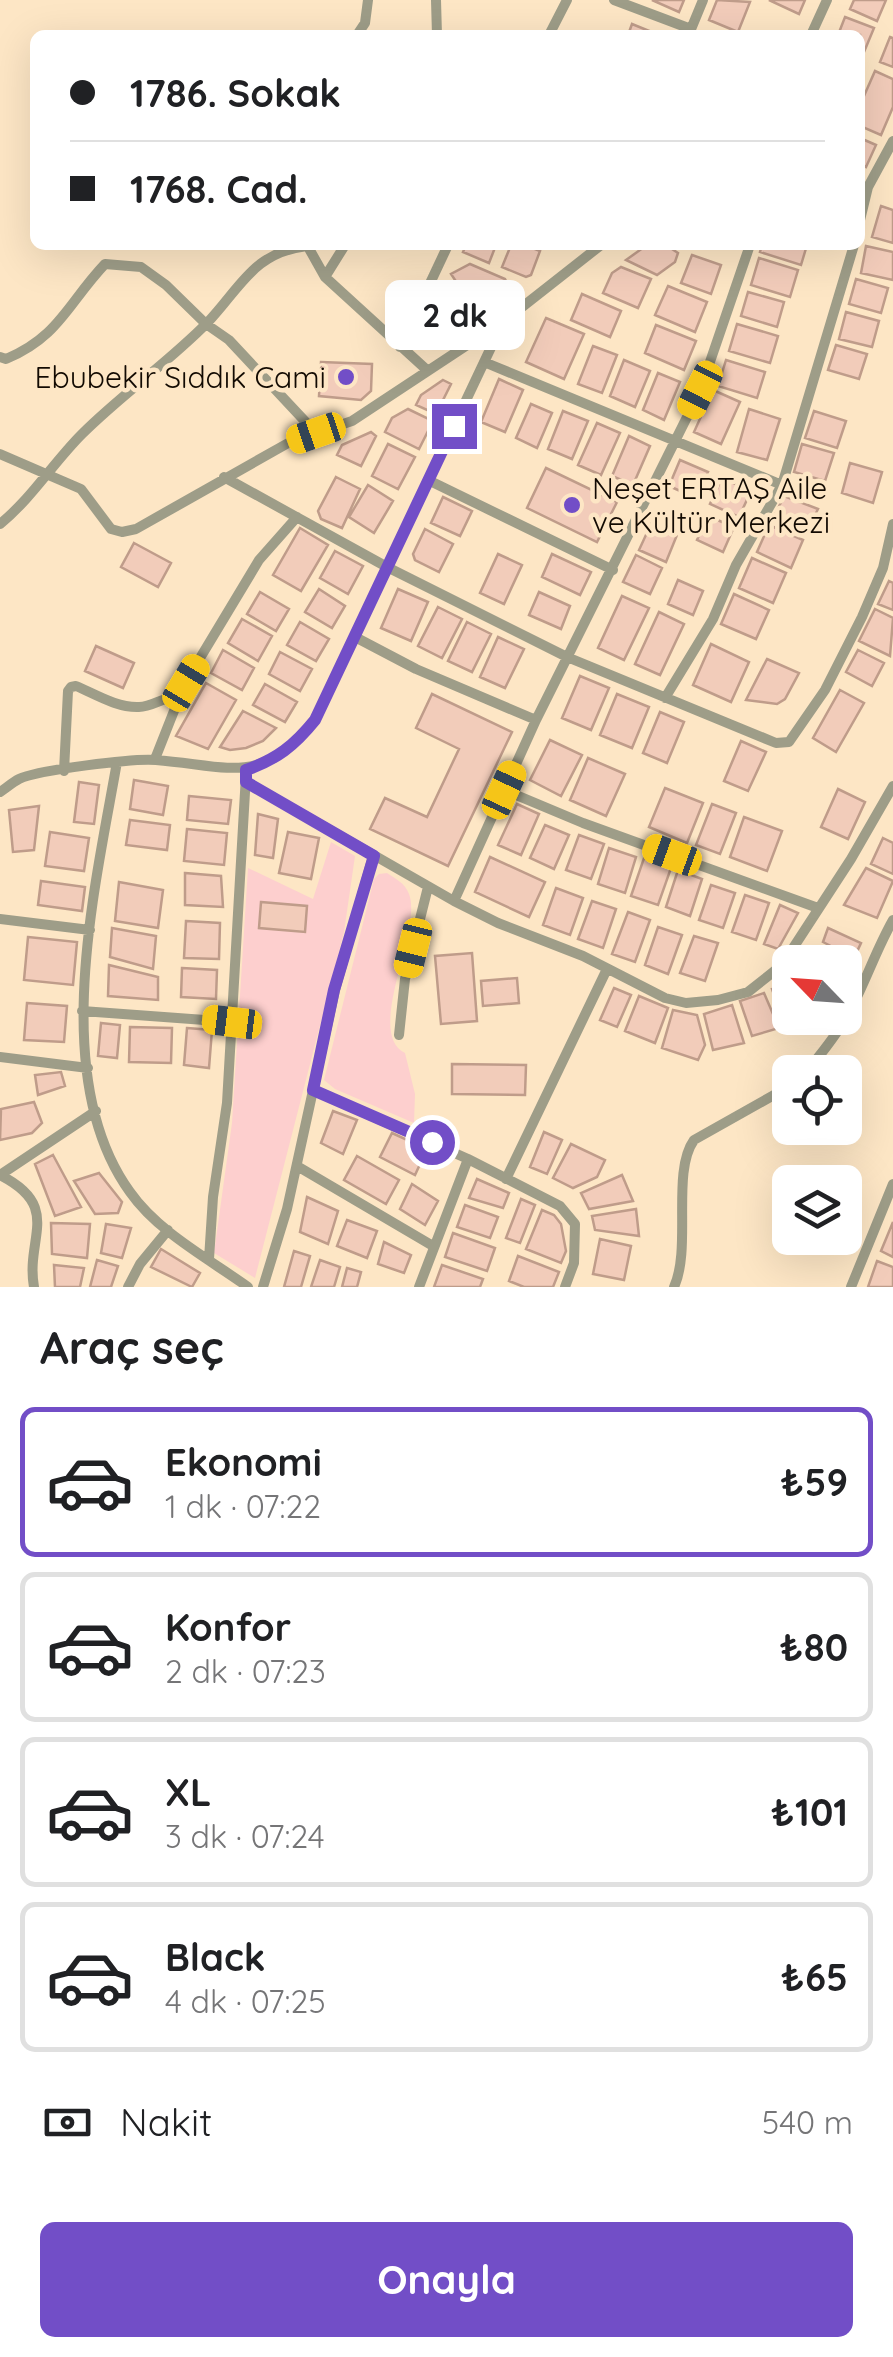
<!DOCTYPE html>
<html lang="tr">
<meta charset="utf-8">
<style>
body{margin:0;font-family:Quicksand,sans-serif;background:#f6f6f6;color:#202124;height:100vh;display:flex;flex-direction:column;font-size:38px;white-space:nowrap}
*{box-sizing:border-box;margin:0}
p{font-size:32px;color:#757577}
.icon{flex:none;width:55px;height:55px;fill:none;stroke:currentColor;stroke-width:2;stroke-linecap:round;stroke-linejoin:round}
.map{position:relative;height:1287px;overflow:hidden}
.panel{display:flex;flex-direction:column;background:#fff;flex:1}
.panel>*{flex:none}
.hud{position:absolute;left:30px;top:30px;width:835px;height:220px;border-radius:15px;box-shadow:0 10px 40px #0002;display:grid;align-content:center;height:220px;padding:0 40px;background:#fff}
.needle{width:65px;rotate:295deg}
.buttons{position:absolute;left:772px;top:945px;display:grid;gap:20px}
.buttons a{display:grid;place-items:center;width:90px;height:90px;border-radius:15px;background:#fff;box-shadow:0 10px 40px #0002;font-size:50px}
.end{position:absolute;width:45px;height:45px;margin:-22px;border:12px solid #724ec7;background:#fff;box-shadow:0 0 0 5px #fff}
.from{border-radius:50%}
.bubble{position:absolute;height:70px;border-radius:15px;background:#fff;box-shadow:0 10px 40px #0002;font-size:32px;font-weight:700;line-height:70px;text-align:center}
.car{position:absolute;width:30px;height:60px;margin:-30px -15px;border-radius:12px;box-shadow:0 0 8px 2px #0007;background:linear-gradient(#f5c518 24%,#345 0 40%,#f5c518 0 76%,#345 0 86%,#f5c518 0)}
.hud b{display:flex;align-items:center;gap:35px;height:95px;font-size:38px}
.hud b+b{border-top:2px solid #e0e0e0}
.hud i{width:25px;height:25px;background:#202124}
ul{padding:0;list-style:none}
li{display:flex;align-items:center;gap:30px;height:150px;margin:0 20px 15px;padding:0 20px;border:5px solid #e0e0e0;border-radius:15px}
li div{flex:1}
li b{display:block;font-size:38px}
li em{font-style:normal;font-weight:700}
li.selected{border-color:#724ec7}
li>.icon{width:90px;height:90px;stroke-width:1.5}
h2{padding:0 40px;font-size:45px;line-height:120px}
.pay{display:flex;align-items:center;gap:25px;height:110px;padding:0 40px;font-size:38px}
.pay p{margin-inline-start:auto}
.primary-button{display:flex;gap:20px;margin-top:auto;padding:20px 40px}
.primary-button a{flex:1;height:115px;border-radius:15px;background:#724ec7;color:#fff;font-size:40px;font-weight:700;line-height:115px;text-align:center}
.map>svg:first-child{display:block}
</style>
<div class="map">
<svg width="893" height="1287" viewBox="0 0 893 1287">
<rect width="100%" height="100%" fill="#fde6c5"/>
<!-- green -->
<path fill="#fdcfce" d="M331,842L355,856L344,932L255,1278L214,1253L232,1123L248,868L313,899Z
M387,873C396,879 405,883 409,894C423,930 364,1033 405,1053L415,1094L414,1123L335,1089L324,1080L374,879L379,874Z"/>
<!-- building -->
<path fill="#f2ccba" stroke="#bf9c8a" stroke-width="2.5" d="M652,0H684L679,12Z
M717,0L750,2L738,32L709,20Z
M769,0H805L799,14Z
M854,0H886L877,21L850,9Z
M845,17L874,28L864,52L860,51V35H838Z
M632,24L659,35H628Z
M890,37L893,38V67L880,62Z
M875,71L893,79V107L881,135L860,126V105Z
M860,138L876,145L866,167L860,164Z
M881,206L893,210V243L872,237Z
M466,245H496L489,263L463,252Z
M511,245H525L540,251L531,275L526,277L502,267Z
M647,245H664L672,249L678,253L675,262L657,275L626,260Z
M762,245H807L801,265L760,252Z
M866,246L893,252V280L861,273Z
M692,255L721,265L711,294L681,283Z
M759,258L798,270L790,297L751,285Z
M470,264L505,279L508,285L473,307L451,274Z
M621,267L651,279L638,308L603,293L612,273Z
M856,279L888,288L881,313L849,304Z
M668,286L707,302L695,332L655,315Z
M748,292L784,302L777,327L741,316Z
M582,294L621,311L610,337L571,320Z
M846,312L879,321L872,347L839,339Z
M546,318L584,334L564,379L526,362Z
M737,324L778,336L770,363L729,351Z
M656,325L696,341L684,370L645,353Z
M836,345L867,354L859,379L828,370Z
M593,346L617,355L602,393L578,384Z
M624,360L650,371L635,407L610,396Z
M726,360L765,372L757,398L718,386Z
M321,362L372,364L371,391L361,400L319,396Z
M658,373L680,382L664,420L643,410Z
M499,379L523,390L505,432L481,422Z
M443,380L451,384L436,414L416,405L421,395Z
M713,390L740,402L721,444L694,432Z
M531,404L552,413L537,448L516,438Z
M408,409L433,421L419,449L385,432L392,418Z
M749,409L780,419L767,460L737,452Z
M563,411L588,421L572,459L548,449Z
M814,411L846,421L837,448L805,438Z
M597,423L620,433L601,475L578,465Z
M371,432L376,436L361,466L337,455L342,445Z
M629,436L650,446L633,485L612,476Z
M388,444L415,457L398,489L372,476Z
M802,444L834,453L825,481L794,472Z
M680,460L708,472L696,498L669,486Z
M850,463L882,472L873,503L842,493Z
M546,468L617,502L597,542L527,508Z
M336,477L360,489L342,528L321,519L318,511Z
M722,478L751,491L739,517L710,504Z
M368,485L393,501L374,533L349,517Z
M784,496L818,509L806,533L773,519Z
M443,497L472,511L460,536L431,523Z
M708,516L734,527L723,552L697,540Z
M651,524L677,535L666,562L639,550Z
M769,525L803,540L791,568L757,552Z
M300,528L328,545L301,591L273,575Z
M425,529L453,544L439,572L415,560L413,554Z
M134,543L171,563L158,587L121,567Z
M335,551L363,566L348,594L320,578Z
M498,554L522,565L504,604L480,593Z
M552,554L591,572L580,595L542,577Z
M636,555L662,568L650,594L623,582Z
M752,558L786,573L773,603L739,588Z
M678,580L703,591L693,615L668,604Z
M889,581L893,583V610L878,604Z
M319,589L345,606L332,628L305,612Z
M398,589L428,602L411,641L381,628Z
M260,592L289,609L276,631L247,614Z
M539,592L570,606L561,629L529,615Z
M734,594L769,610L756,639L721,624Z
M622,596L649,608L624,660L598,648Z
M438,607L462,619L442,658L418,646Z
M875,609L893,618L890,656L859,641Z
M659,612L684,624L660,675L635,664Z
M242,619L272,636L258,661L228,643Z
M300,622L329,639L316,661L287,645Z
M467,622L491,634L472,672L448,661Z
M498,637L524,649L505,688L480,677Z
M711,644L749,662L731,702L693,685Z
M96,646L134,663L123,688L85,671Z
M223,650L254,668L242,690L211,673Z
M858,650L884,663L872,686L846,672Z
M280,652L312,669L300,691L269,674Z
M767,659L799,673L785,699L777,704L746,700Z
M580,676L609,688L591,730L562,718Z
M206,683L236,700L208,749L176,736Z
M265,684L297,702L285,722L253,705Z
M840,690L864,703L836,752L813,738Z
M432,694L512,732L448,866L370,829L385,798L427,817L459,749L416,728Z
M617,694L649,707L632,748L600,735Z
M243,711L276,728L263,741L246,748L230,750L220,747Z
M660,712L684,722L667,763L643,753Z
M550,740L582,755L561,796L530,780Z
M741,741L766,752L748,791L724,781Z
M588,758L625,774L606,816L570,800Z
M134,780L168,786L163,815L130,809Z
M79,782L99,785L94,824L74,822Z
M665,788L703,803L687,843L649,827Z
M838,789L865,802L848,839L821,827Z
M189,796L231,800L228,824L187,820Z
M517,804L539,814L521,855L498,845Z
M712,804L736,813L720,854L696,845Z
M39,806L34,850L13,852L9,810Z
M258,814L278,819L273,858L255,855Z
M744,817L782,831L767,871L730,857Z
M130,820L170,825L167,850L126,845Z
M545,825L569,835L554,869L530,858Z
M187,829L227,833L224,865L184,861Z
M50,832L89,838L84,871L45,866Z
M288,832L319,838L311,879L279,873Z
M579,835L604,844L591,879L566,870Z
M883,838L893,843V874L871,864Z
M609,848L636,857L625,893L598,884Z
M490,857L545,882L529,917L475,892Z
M644,858L671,868L658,905L631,896Z
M866,868L893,881L877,918L844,905Z
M678,870L702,879L690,916L666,907Z
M185,873L221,876L223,907L185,905Z
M41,881L85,887L82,911L38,905Z
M119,882L163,890L158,928L115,921Z
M711,885L735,893L723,928L699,920Z
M556,888L583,898L570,935L543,925Z
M745,895L769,903L756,940L732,932Z
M592,901L616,909L603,948L578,939Z
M261,902L307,906L305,932L259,928Z
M780,905L798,913L778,949L764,944Z
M628,912L650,920L635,962L612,954Z
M186,921L220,923L219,959L184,958Z
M658,927L682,935L668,974L645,965Z
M112,928L156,936L153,969L110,957Z
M828,928L861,943L854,958L823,942Z
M694,936L718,943L705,981L680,973Z
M28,937L77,942L73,985L24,980Z
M818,947L844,962H808Z
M472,953L477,1021L441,1024L435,956Z
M109,965L158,977V1000L108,996Z
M182,968L217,970L216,999L181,997Z
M517,978L519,1003L483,1006L481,981Z
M790,983V1018H811L785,1026L772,989Z
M614,988L631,995L617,1027L600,1020Z
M764,993L779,1028L752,1036L740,1001Z
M639,996L668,1008L655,1043L625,1031Z
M27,1003L67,1006L64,1042L24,1040Z
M732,1005L744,1043L713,1050L704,1014Z
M673,1010L697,1015L705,1045L698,1060L662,1048Z
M101,1023L120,1025L117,1058L98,1056Z
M130,1027L172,1028L171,1063L129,1062Z
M187,1028L212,1030L209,1068L184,1065Z
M452,1064L526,1065L525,1095L452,1094Z
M61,1072L65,1086L38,1095L35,1075Z
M34,1102L42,1123L32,1133L0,1140L1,1109Z
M333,1111L357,1120L343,1154L321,1143Z
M544,1132L562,1140L547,1174L530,1167Z
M392,1133L427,1149L415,1175L380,1157Z
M571,1144L605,1160L597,1177L573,1188L553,1178Z
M53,1155L81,1207L55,1216L35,1164Z
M357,1156L399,1180L386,1204L344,1180Z
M99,1173L122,1202L118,1213L95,1214L74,1181Z
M622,1175L633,1201L589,1209L581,1193Z
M477,1179L509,1193L503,1208L469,1198Z
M412,1184L438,1201L425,1225L400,1209Z
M307,1197L338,1211L328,1244L300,1232Z
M521,1199L535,1205L520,1243L506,1238Z
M465,1205L498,1217L490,1238L457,1227Z
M636,1209L639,1236L595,1230L592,1216Z
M542,1210L554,1215L561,1224L566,1251L561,1263L526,1249Z
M347,1220L377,1231L367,1258L337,1246Z
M893,1222V1257L881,1251Z
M51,1223L90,1224L87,1258L52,1254Z
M106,1224L131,1228L122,1258L101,1253Z
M453,1233L495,1248L487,1271L445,1257Z
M600,1239L631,1246L624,1280L593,1274Z
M384,1242L411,1255L404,1273L378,1264Z
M161,1249L200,1273L192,1287L151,1267Z
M294,1251L310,1256L301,1287H284Z
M518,1256L559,1272L553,1287H524L509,1281Z
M97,1260L118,1266L111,1287H90Z
M320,1260L340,1267L334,1287H311Z
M877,1261L893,1267V1287H868Z
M54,1265L84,1268L80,1287H55Z
M442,1265L483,1279L480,1287H434Z
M347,1268L361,1272L357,1287H342Z"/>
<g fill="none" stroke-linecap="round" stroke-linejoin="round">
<!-- street -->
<path stroke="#9e9d88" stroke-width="10" d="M436,0L437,35
M614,0L691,29
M689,34L703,0
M357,35L365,23L368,0
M549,35L567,0
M811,35L827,0
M860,220L868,187L893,141
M307,245L325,277L428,371
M325,277L345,245
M400,347L448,245
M0,357L6,359C59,337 68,303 105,264L141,267L166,285L206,324L229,340L316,433
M484,362L782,485
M0,454L81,489L111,529L122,532L136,529L290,442L352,421L502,322
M224,477L387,567L567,657L776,743L789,742L825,690L862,617L883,568L893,524
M428,480L613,570
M0,524C32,498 53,463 82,434C122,394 169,362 208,322C241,287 254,252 307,246
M355,637L416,669L536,720
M665,698L713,619L736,565L782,485L854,245
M155,759L185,683L259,560L297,517
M117,762C95,888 48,1079 130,1192C158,1232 209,1259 248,1287
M64,771L68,691L71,687L76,686C95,694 117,708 139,707C153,707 164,696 178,697
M246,782L454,901L498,923L583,956L665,998L686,1003L718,1000L748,992L782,965L851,859L893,786
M504,790L583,823L818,908
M0,792C6,788 13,782 19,779C38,770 134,758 156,760C231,766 260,787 315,720L503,322L601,245
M454,901L536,720L700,391L750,245
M0,919L90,930
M82,1011L232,1022
M399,1035L405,979L428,887
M0,1057L88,1068
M806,1072C823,1052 840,1031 852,1007C867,978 877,948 893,920
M313,1090L468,1159L560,1206L575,1224L574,1263L565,1287
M297,1166L433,1246
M0,1175C63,1207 25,1238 34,1287
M0,1175L96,1111
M506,1179L607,969
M209,1259L213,1197L227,1103L246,775
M128,1287L140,1264L168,1230
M263,1287L287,1209L335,990L373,856
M419,1287L468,1159
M674,1287C692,1248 671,1172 694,1140L790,1086
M851,1287L893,1184"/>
</g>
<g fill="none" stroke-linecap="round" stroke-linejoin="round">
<!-- route -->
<path stroke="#724ec7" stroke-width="12" d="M432,1142L313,1090L334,990L374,856L246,782V770C277,759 294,746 315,720L454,426"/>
</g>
<!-- markers -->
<g fill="#724ec7" stroke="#fde6c5" stroke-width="4">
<circle cx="346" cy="377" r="10"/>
<circle cx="572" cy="505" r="10"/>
</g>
<g text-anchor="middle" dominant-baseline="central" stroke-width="9" stroke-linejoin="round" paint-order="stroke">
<!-- poi labels -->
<g font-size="30" fill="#120a02" stroke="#fde6c5" text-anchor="end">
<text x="326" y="377">Ebubekir Sıddık Cami</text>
<text x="592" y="488" text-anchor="start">Neşet ERTAŞ Aile<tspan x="592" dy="34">ve Kültür Merkezi</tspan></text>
</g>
</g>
</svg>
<div class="buttons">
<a><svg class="needle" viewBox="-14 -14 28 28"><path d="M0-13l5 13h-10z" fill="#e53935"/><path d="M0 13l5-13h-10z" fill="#757577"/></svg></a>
<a><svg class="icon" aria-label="locate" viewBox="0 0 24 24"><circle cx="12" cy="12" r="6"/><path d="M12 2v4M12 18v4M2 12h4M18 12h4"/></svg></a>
<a><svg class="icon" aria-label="layers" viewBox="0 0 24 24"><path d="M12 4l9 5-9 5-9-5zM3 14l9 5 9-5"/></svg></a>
</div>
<i class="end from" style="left:432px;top:1142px"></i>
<i class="end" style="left:454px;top:426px"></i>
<div class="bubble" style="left:385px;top:280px;width:140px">2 dk</div>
<i class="car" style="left:700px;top:390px;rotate:207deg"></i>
<i class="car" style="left:316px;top:433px;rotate:251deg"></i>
<i class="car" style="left:186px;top:683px;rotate:31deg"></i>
<i class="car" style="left:504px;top:790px;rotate:25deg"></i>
<i class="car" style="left:672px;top:855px;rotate:290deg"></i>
<i class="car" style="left:413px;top:948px;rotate:194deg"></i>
<i class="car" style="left:232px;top:1022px;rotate:277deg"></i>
<div class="hud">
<b><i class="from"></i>1786. Sokak</b>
<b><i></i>1768. Cad.</b>
</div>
</div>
<section class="panel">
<h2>Araç seç</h2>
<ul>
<li class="selected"><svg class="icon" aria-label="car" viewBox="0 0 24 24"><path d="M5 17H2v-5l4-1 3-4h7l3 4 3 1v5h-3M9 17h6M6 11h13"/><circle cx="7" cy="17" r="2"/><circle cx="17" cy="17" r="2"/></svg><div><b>Ekonomi</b><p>1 dk · 07:22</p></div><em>₺59</em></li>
<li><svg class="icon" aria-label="car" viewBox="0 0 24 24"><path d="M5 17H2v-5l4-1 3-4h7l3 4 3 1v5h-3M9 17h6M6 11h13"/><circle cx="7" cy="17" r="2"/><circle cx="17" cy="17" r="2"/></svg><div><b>Konfor</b><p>2 dk · 07:23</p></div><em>₺80</em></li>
<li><svg class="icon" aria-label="car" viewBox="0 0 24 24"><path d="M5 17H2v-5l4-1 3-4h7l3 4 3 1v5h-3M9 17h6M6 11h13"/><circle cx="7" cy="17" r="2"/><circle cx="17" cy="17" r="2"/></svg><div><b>XL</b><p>3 dk · 07:24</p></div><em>₺101</em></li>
<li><svg class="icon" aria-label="car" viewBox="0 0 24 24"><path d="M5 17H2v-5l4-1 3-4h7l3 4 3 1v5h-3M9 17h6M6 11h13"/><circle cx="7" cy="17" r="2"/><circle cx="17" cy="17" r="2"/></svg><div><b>Black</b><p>4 dk · 07:25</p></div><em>₺65</em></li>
</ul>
<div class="pay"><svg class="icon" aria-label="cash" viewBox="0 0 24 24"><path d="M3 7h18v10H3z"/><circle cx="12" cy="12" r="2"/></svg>Nakit<p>540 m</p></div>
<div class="primary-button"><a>Onayla</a></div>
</section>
